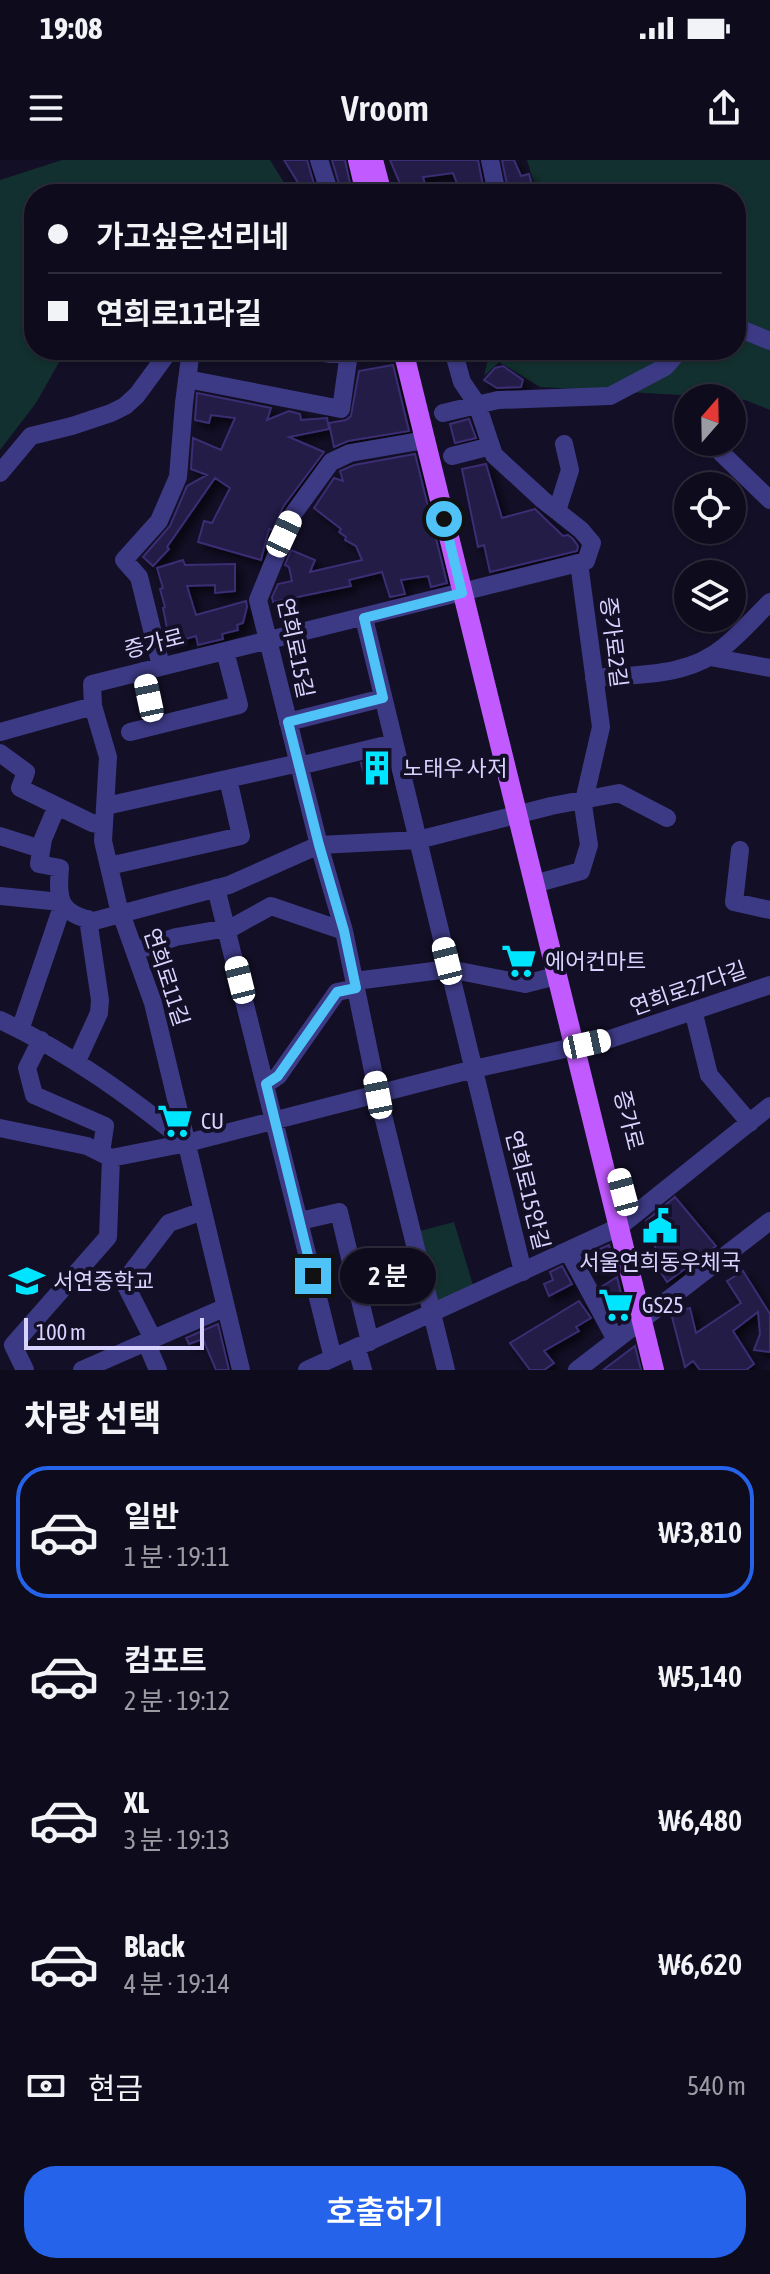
<!DOCTYPE html>
<html lang="ko">
<meta charset="utf-8">
<style>
body{margin:0;font-family:"Asap Condensed","Noto Sans KR",sans-serif;background:#1c1929;color:#f1f3f6;height:100vh;display:flex;flex-direction:column;font-size:30px;white-space:nowrap}
*{box-sizing:border-box;margin:0}
p{font-size:26px;color:#9b9ba3}
.icon{flex:none;width:44px;height:44px;fill:none;stroke:currentColor;stroke-width:2;stroke-linecap:round;stroke-linejoin:round}
.map{position:relative;height:1210px;overflow:hidden}
.panel{display:flex;flex-direction:column;background:#0e0b1c;flex:1}
.panel>*{flex:none}
.hud{position:absolute;left:24px;top:24px;width:722px;height:176px;border-radius:32px;box-shadow:0 2px 6px #0004,0 0 0 2px #2e2b3b;display:grid;align-content:center;height:176px;padding:0 24px;background:#0e0b1c}
.needle{width:52px;rotate:20deg}
.controls{position:absolute;left:674px;top:224px;display:grid;gap:16px}
.controls a{display:grid;place-items:center;width:72px;height:72px;border-radius:50%;background:#0e0b1c;box-shadow:0 2px 6px #0004,0 0 0 2px #2e2b3b;font-size:40px}
.scale{position:absolute;left:24px;bottom:20px;width:180px;box-sizing:border-box;padding-left:8px;border:4px solid #d9d4ff;border-top:0;font-size:22px;line-height:28px;white-space:nowrap;color:#d9d4ff;-webkit-text-stroke:6px #130f26;paint-order:stroke}
.end{position:absolute;width:36px;height:36px;margin:-18px;border:10px solid #4fc3f7;background:#111;box-shadow:0 0 0 4px #111}
.from{border-radius:50%}
.bubble{position:absolute;height:56px;border-radius:28px;background:#0e0b1c;box-shadow:0 2px 6px #0004,0 0 0 2px #2e2b3b;font-size:26px;font-weight:600;line-height:56px;text-align:center}
.car{position:absolute;width:24px;height:48px;margin:-24px -12px;border-radius:10px;box-shadow:0 0 6px 2px #0007;background:linear-gradient(#fff 24%,#345 0 40%,#fff 0 76%,#345 0 86%,#fff 0)}
.hud b{display:flex;align-items:center;gap:28px;height:76px;font-size:30px}
.hud b+b{border-top:2px solid #2e2b3b}
.hud i{width:20px;height:20px;background:#f1f3f6}
ul{padding:0;list-style:none}
li{display:flex;align-items:center;gap:24px;height:132px;margin:0 16px 12px;padding:0 8px;border:4px solid transparent;border-radius:32px}
li div{flex:1}
li b{display:block;font-size:30px}
li em{font-style:normal;font-weight:600}
li.on{border-color:#2563eb}
li>.icon{width:72px;height:72px;stroke-width:1.5}
h2{padding:0 24px;font-size:36px;line-height:96px}
.pay{display:flex;align-items:center;gap:20px;height:88px;padding:0 24px;font-size:30px}
.pay p{margin-inline-start:auto}
.primary-button{display:flex;gap:16px;margin-top:auto;padding:16px 24px}
.primary-button a{flex:1;height:92px;border-radius:32px;background:#2563eb;color:#fff;font-size:32px;font-weight:600;line-height:92px;text-align:center}
.status{display:flex;justify-content:space-between;align-items:center;height:56px;padding:0 40px;background:#0e0b1c;direction:ltr}
.status svg{height:22px;fill:currentColor}
header{display:flex;justify-content:space-between;align-items:center;height:104px;padding:0 24px;background:#0e0b1c;font-size:36px;font-weight:600}
.map>svg:first-child{display:block}
</style>
<div class="status"><b>19:08</b><svg viewBox="0 0 49 12"><path d="M0 12V9h3v3zM5 12V6h3v6zM10 12V3h3v9zM15 12V0h3v12zM26 1h20v11H26zM47 4h2v5h-2z"/></svg></div>
<header><svg class="icon" aria-label="menu" viewBox="0 0 24 24"><path d="M4 6h16M4 12h16M4 18h16"/></svg>Vroom<svg class="icon" aria-label="share" viewBox="0 0 24 24"><path d="M12 15V3M7 8l5-5 5 5M5 13v7h14v-7"/></svg></header>
<div class="map">
<svg width="770" height="1210" viewBox="0 0 770 1210">
<defs>
<filter id="shadow"><feDropShadow dx="5.5" dy="5.5" stdDeviation="4" flood-color="#0009"/></filter>
</defs>
<rect width="100%" height="100%" fill="#130f26"/>
<!-- green -->
<path fill="#12302f" d="M62,0H270L291,34H34V190H66L36,243L0,290V20Z
M527,0H770V250L745,240L732,238L540,227L499,202L484,216L490,190H736V34H537Z
M454,1062L473,1125L434,1143L416,1072Z"/>
<!-- building -->
<path fill="#241b47" stroke="#3b2d73" stroke-width="2" filter="url(#shadow)" d="M284,0H307L317,34H305Z
M332,0H345L352,33L342,34Z
M390,0H478L484,31L477,32L478,34H461L453,13L423,17L428,34H409L406,24L401,26Z
M502,0H514L521,16L529,14L532,25L522,27L526,34H509Z
M393,205L409,271L348,281L334,287L329,263L346,260L351,256L359,211Z
M503,206L523,220L521,227L497,228L484,220L495,208Z
M197,233L271,248L267,260L289,251L300,254L301,260L327,258L329,269L289,277L324,292L283,347L273,370L269,369L261,400L198,382L204,361L212,363L230,328L215,318L167,387L169,389L153,406L143,397L170,366L187,326L207,315L191,309L193,278L221,290L235,258L211,255L209,263L195,260Z
M469,259L476,278L455,283L450,264Z
M415,294L447,423L431,427L428,416L401,420L405,434L390,437L382,412L349,420L351,426L273,442L272,437L278,424L292,421L289,407L285,405L291,390L315,400L310,412L362,400L356,386L345,380L346,377L339,372L341,369L314,348L334,318L343,321L340,311L354,305Z
M486,304L502,358L535,349L563,376L568,375L573,379L578,386L577,391L490,412L484,385L478,387L462,309Z
M183,400L185,405L235,404V431L215,433V425L187,426L196,455L246,441L247,447L243,463L237,465L238,470L222,474L223,479L198,485L196,476L168,484L164,469L167,468L163,448L165,447L160,429L163,428L157,408Z
M386,597L389,614L366,622L361,603Z
M675,1037L716,1086L667,1122L660,1111L654,1081L651,1084L646,1061Z
M609,1085L614,1103L594,1113L584,1096Z
M562,1106L572,1124L549,1136L544,1124L553,1120L550,1112Z
M743,1111L770,1154V1192L754,1190L760,1174L758,1152L733,1171L754,1204L746,1210H700L693,1201L685,1207L671,1153L690,1148L696,1173L741,1143L727,1121Z
M617,1117L626,1154L618,1158L601,1127Z
M579,1141L591,1158L576,1167L579,1171L544,1191L554,1203L544,1210H530L510,1183Z
M218,1164L229,1210H216L203,1179L189,1184L186,1178Z
M635,1186L641,1210H603Z"/>
<g fill="none" stroke-linecap="round" stroke-linejoin="round">
<!-- minor -->
<path stroke="#3d3a85" stroke-width="18" d="M319,0L330,34
M490,0L497,34
M736,167L770,181
M303,190L331,194L362,190
M187,219L341,249L349,193
M443,253L498,240L610,236L665,207L680,190
M425,280L350,293L331,302L293,354L258,440L319,685L344,771L378,935L446,1210
M710,282L770,340
M452,296L491,286
M0,313L31,276L72,266L111,253L125,246L137,235L170,190
M557,351L570,310L564,284
M364,458L523,1112
M710,497L770,508
M161,506L139,417L124,400L159,361L178,317L184,243L191,190
M143,511L155,566
M594,518C639,514 689,517 725,486C741,473 755,457 770,442
M288,562L383,538
M0,572L93,546
M130,572L239,545L225,491
M0,593L26,612L20,628L92,663L104,665
M57,646L43,679L39,704L60,708C57,740 59,753 94,761L229,725L319,685L418,680L551,646L619,633L667,658
M106,646L290,605L299,606L394,583
M0,676L41,689
M740,690L734,742L770,750
M109,706L241,676L228,619
M545,721L581,711L589,685L583,645L601,567L579,403
M216,728L333,1198
M0,736L61,742
M135,791L176,777L233,767L271,746L344,771
M355,821L449,809L525,824L556,816
M691,852L695,858L709,915L750,963
M0,860C68,892 129,936 187,983
M20,870L63,744
M41,880L27,908L34,935L105,966L101,993
M77,901L99,853L100,840L88,759
M266,924L278,916L337,832L356,828
M0,968L87,986L111,998L187,983L474,909L610,879L770,825
M300,1061L339,1052L370,1182
M568,1091L616,1180
M153,1179L124,1122L169,1063L203,1051
M146,1182L158,1210
M357,1189L363,1210
M25,1210L13,1185L108,1077L111,998
M82,1210L226,1147
M241,1210L153,843L118,745L103,681L108,597L93,546L92,524L586,401L592,383L581,370L543,340L494,295L477,244L462,222L453,190
M307,1210L619,1067L770,946
M577,1210L770,1061"/>
<!-- major -->
<path stroke="#c25bff" stroke-width="20" d="M358,0L366,34
M373,0L382,34
M403,190L654,1210"/>
</g>
<g fill="none" stroke-linecap="round" stroke-linejoin="round">
<!-- route -->
<path stroke="#4fc3f7" stroke-width="10" d="M313,1116L266,924L278,916L337,832L356,828L344,771L319,685L288,562L383,538L364,458L462,433L444,359"/>
</g>
<!-- icons -->
<defs>
<g id="building-bare" transform="scale(2.76)"><path d="M-4-6H4V6H1V3H-1V6H-4ZM-2.5-4.3h1.7v1.8h-1.7ZM.8-4.3h1.7v1.8H.8ZM-2.5-1h1.7V.8h-1.7ZM.8-1h1.7V.8H.8Z" fill="#00e5ff" stroke="#130f26" stroke-width="2.5" paint-order="stroke"/></g>
<g id="supermarket-bare" transform="scale(2.76)"><path d="M-6-5.5h2.5l.6 2H6L4.5 2H-2.5L-4.4-4H-6ZM-1.5 3.2a1.3 1.3 0 1 0 .1 0ZM3 3.2a1.3 1.3 0 1 0 .1 0Z" fill="#00e5ff" stroke="#130f26" stroke-width="2.5" paint-order="stroke"/></g>
<g id="civic-bare" transform="scale(2.76)"><path d="M-.6-6.5H3V-4.5H.6V-3L4-1V1h2V6H-6V1h2V-1L-.6-3ZM-1.2 2.5V6h2.4V2.5Z" fill="#00e5ff" stroke="#130f26" stroke-width="2.5" paint-order="stroke"/></g>
<g id="school-bare" transform="scale(2.76)"><path d="M0-5L7-2L0 1L-7-2ZM-4 1L0 2.5L4 1V4Q0 6-4 4Z" fill="#00e5ff" stroke="#130f26" stroke-width="2.5" paint-order="stroke"/></g>
</defs>
<g fill-rule="evenodd">
<use href="#building-bare" x="377" y="608"/>
<use href="#supermarket-bare" x="519" y="801"/>
<use href="#supermarket-bare" x="175" y="961"/>
<use href="#civic-bare" x="660" y="1066"/>
<use href="#school-bare" x="27" y="1121"/>
<use href="#supermarket-bare" x="616" y="1145"/>
</g>
<g text-anchor="middle" dominant-baseline="central" stroke-width="8" stroke-linejoin="round" paint-order="stroke">
<!-- street labels -->
<g font-size="22" fill="#d9d4ff" stroke="#130f26">
<text transform="translate(614 482) rotate(83)">증가로2길</text>
<text transform="translate(154 483) rotate(-14)">증가로</text>
<text transform="translate(296 488) rotate(78)">연희로15길</text>
<text transform="translate(167 817) rotate(72)">연희로11길</text>
<text transform="translate(688 828) rotate(-19)">연희로27다길</text>
<text transform="translate(629 960) rotate(76)">증가로</text>
<text transform="translate(528 1030) rotate(76)">연희로15안길</text>
</g>
<!-- poi labels -->
<g font-size="22" fill="#d9d4ff" stroke="#130f26" text-anchor="start">
<text x="403" y="608">노태우 사저</text>
<text x="545" y="801">에어컨마트</text>
<text x="201" y="961">CU</text>
<text x="660" y="1102" text-anchor="middle">서울연희동우체국</text>
<text x="53" y="1121">서연중학교</text>
<text x="642" y="1145">GS25</text>
</g>
</g>
</svg>
<div class="controls">
<a><svg class="needle" viewBox="-14 -14 28 28"><path d="M0-13l5 13h-10z" fill="#e53935"/><path d="M0 13l5-13h-10z" fill="#9b9ba3"/></svg></a>
<a><svg class="icon" aria-label="locate" viewBox="0 0 24 24"><circle cx="12" cy="12" r="6"/><path d="M12 2v4M12 18v4M2 12h4M18 12h4"/></svg></a>
<a><svg class="icon" aria-label="layers" viewBox="0 0 24 24"><path d="M12 4l9 5-9 5-9-5zM3 14l9 5 9-5"/></svg></a>
</div>
<div class="scale">100 m</div>
<i class="end from" style="left:444px;top:359px"></i>
<i class="end" style="left:313px;top:1116px"></i>
<div class="bubble" style="left:340px;top:1088px;width:96px">2 분</div>
<i class="car" style="left:284px;top:374px;rotate:25deg"></i>
<i class="car" style="left:149px;top:538px;rotate:348deg"></i>
<i class="car" style="left:447px;top:801px;rotate:346deg"></i>
<i class="car" style="left:240px;top:820px;rotate:346deg"></i>
<i class="car" style="left:587px;top:884px;rotate:78deg"></i>
<i class="car" style="left:378px;top:935px;rotate:349deg"></i>
<i class="car" style="left:623px;top:1032px;rotate:345deg"></i>
<div class="hud">
<b><i class="from"></i>가고싶은선리네</b>
<b><i></i>연희로11라길</b>
</div>
</div>
<section class="panel">
<h2>차량 선택</h2>
<ul>
<li class="on"><svg class="icon" aria-label="car" viewBox="0 0 24 24"><path d="M5 17H2v-5l4-1 3-4h7l3 4 3 1v5h-3M9 17h6M6 11h13"/><circle cx="7" cy="17" r="2"/><circle cx="17" cy="17" r="2"/></svg><div><b>일반</b><p>1 분 · 19:11</p></div><em>₩3,810</em></li>
<li><svg class="icon" aria-label="car" viewBox="0 0 24 24"><path d="M5 17H2v-5l4-1 3-4h7l3 4 3 1v5h-3M9 17h6M6 11h13"/><circle cx="7" cy="17" r="2"/><circle cx="17" cy="17" r="2"/></svg><div><b>컴포트</b><p>2 분 · 19:12</p></div><em>₩5,140</em></li>
<li><svg class="icon" aria-label="car" viewBox="0 0 24 24"><path d="M5 17H2v-5l4-1 3-4h7l3 4 3 1v5h-3M9 17h6M6 11h13"/><circle cx="7" cy="17" r="2"/><circle cx="17" cy="17" r="2"/></svg><div><b>XL</b><p>3 분 · 19:13</p></div><em>₩6,480</em></li>
<li><svg class="icon" aria-label="car" viewBox="0 0 24 24"><path d="M5 17H2v-5l4-1 3-4h7l3 4 3 1v5h-3M9 17h6M6 11h13"/><circle cx="7" cy="17" r="2"/><circle cx="17" cy="17" r="2"/></svg><div><b>Black</b><p>4 분 · 19:14</p></div><em>₩6,620</em></li>
</ul>
<div class="pay"><svg class="icon" aria-label="cash" viewBox="0 0 24 24"><path d="M3 7h18v10H3z"/><circle cx="12" cy="12" r="2"/></svg>현금<p>540 m</p></div>
<div class="primary-button"><a>호출하기</a></div>
</section>
